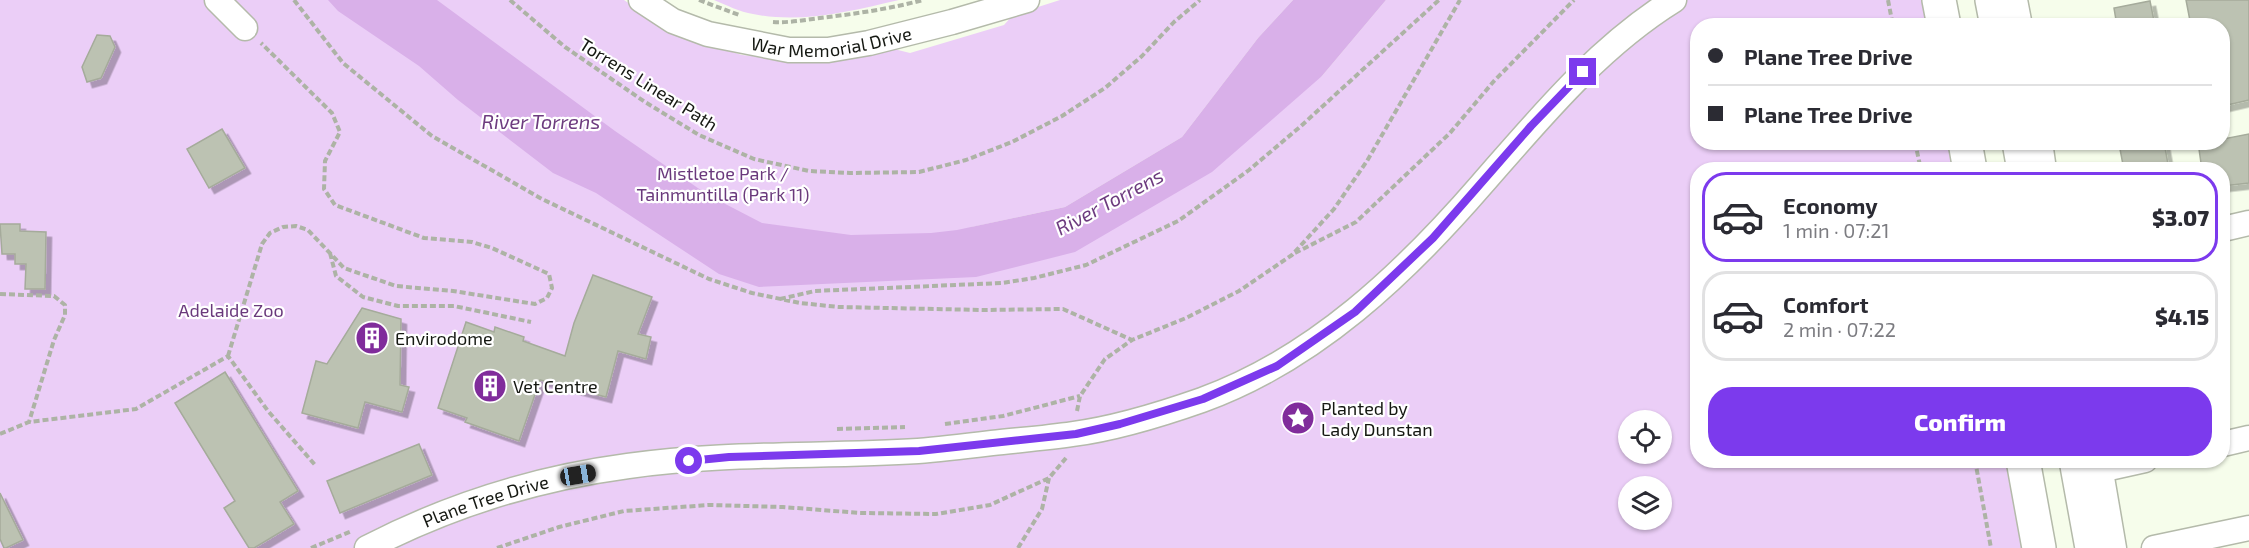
<!DOCTYPE html>
<meta charset="utf-8">
<style>
body{margin:0;font-family:"Exo 2",sans-serif;background:#f7f7f7;color:#2b2b33;height:100vh;display:flex;flex-direction:column;font-size:22px;white-space:nowrap}
*{box-sizing:border-box;margin:0}
p{font-size:20px;color:#7c7c81}
.icon{flex:none;width:33px;height:33px;fill:none;stroke:currentColor;stroke-width:2;stroke-linecap:round;stroke-linejoin:round}
.map{position:relative;flex:1;overflow:hidden}
.drawer{position:absolute;left:1690px;top:162px;width:540px;height:306px;display:flex;flex-direction:column;background:#fff;border-radius:24px;box-shadow:0 2px 4px #0004}
.drawer>*{flex:none}
.banner{position:absolute;left:1690px;top:18px;width:540px;height:132px;border-radius:24px;box-shadow:0 2px 4px #0004;display:grid;align-content:center;height:132px;padding:0 18px;background:#fff}
.controls{position:absolute;left:1618px;top:410px;display:grid;gap:12px}
.controls a{display:grid;place-items:center;width:54px;height:54px;border-radius:50%;background:#fff;box-shadow:0 2px 4px #0004;font-size:30px}
.end{position:absolute;width:27px;height:27px;margin:-14px;border:8px solid #7c3aed;background:#fff;box-shadow:0 0 0 3px #fff}
.from{border-radius:50%}
.car{position:absolute;width:18px;height:36px;margin:-18px -9px;border-radius:8px;box-shadow:0 0 4px 2px #0007;background:linear-gradient(#222 24%,#8ab4d8 0 40%,#222 0 76%,#8ab4d8 0 86%,#222 0)}
.banner b{display:flex;align-items:center;gap:21px;height:57px;font-size:22px}
.banner b+b{border-top:2px solid #e1e1e2}
.banner i{width:15px;height:15px;background:#2b2b33}
ul{padding:10px 0 0;list-style:none}
li{display:flex;align-items:center;gap:18px;height:90px;margin:0 12px 9px;padding:0 6px;border:3px solid #e1e1e2;border-radius:24px}
li div{flex:1}
li b{display:block;font-size:22px}
li em{font-style:normal;font-weight:800}
li.active{border-color:#7c3aed}
li>.icon{width:54px;height:54px;stroke-width:1.5}
.primary-button{display:flex;gap:12px;margin-top:auto;padding:12px 18px}
.primary-button a{flex:1;height:69px;border-radius:24px;background:#7c3aed;color:#fff;font-size:24px;font-weight:800;line-height:69px;text-align:center}
.map>svg:first-child{display:block}
</style>
<div class="map">
<svg width="2249" height="548" viewBox="0 0 2249 548">
<defs>
<filter id="shadow"><feDropShadow dx="5.5" dy="5.5" stdDeviation="0" flood-color="#0004"/></filter>
</defs>
<rect width="100%" height="100%" fill="#f6fdeb"/>
<!-- green -->
<path fill="#ebcef7" fill-rule="evenodd" d="M0,0H624L634,7L706,44L742,55L789,60L894,49L910,53L1004,25L1013,15L1060,0H1293L1258,38L1182,137L1065,207L972,227L976,276L1322,76L1386,0H1926L1931,25L1698,26V142L1953,143L1958,169L1698,170V460L2011,461L2027,548H0ZM1629,420H1662V453H1629ZM1629,486H1662V519H1629Z
M714,0H899C852,11 801,24 753,14C740,12 726,5 714,0Z"/>
<!-- water -->
<path fill="#d9b0e9" d="M328,0H437L615,131L708,195L762,223L851,235L931,233L957,230L1065,207L1182,137L1258,38L1293,0H1386L1322,76L1212,172L1075,252L976,277L759,287L719,274L596,193L553,173L458,100L419,66L338,11Z"/>
<!-- building -->
<path fill="#bcc2b2" stroke="#a5ab9b" stroke-width="1.5" filter="url(#shadow)" d="M2186,0H2249V100L2223,106V26H2191Z
M2150,1L2155,26H2117L2114,8Z
M97,35L110,36L115,47L101,78L87,82L82,67Z
M222,129L245,168L209,188L187,149Z
M2249,134V183L2223,186V170H2202L2198,142H2223V139Z
M2131,142H2164L2169,170H2124L2120,149L2131,147Z
M0,224H20V231L46,232L45,289H25L26,264H15V254H2Z
M593,275L652,297L638,334L651,337L646,359L618,351L606,397L540,380L519,441L465,422L467,418L438,408L466,322L494,332L495,327L524,337L523,341L565,356L574,323Z
M362,308L401,319L400,385L409,387L402,412L365,402L358,428L302,413L316,361L327,364Z
M225,372L298,491L280,502L294,524L254,548H249L224,508L235,501L175,403Z
M419,444L432,475L340,513L327,481Z
M0,493L23,540L6,548H4L0,539Z"/>
<g fill="none" stroke-linecap="round" stroke-linejoin="round">
<!-- minor casing -->
<g stroke="#b4baaa" stroke-width="27">
<g id="minor">
<path d="M217,0L245,28"/>
<path id="s1" d="M641,0L673,21L708,34L789,50H828L869,43L952,22L1027,0"/>
<path d="M2015,0L2020,26"/>
<path d="M2040,142L2044,170"/>
<path d="M2223,229L2249,223"/>
<path d="M2223,444L2249,438"/>
<path d="M2099,460L2114,548"/>
<path d="M2100,470L2145,460"/>
<path id="s2" d="M367,548C448,506 538,478 628,466C724,452 821,457 918,451C942,449 967,446 992,443C1019,440 1046,438 1073,434C1112,429 1165,413 1202,400C1315,359 1405,273 1482,184C1540,118 1598,47 1674,0"/>
<path d="M2154,548L2249,528"/>
</g>
</g>
<!-- highway casing -->
<g stroke="#b4baaa" stroke-width="36">
<path id="highway" d="M1939,0L1944,26
M1992,0L1997,26
M1965,142L1970,170
M2019,142L2024,170
M2023,460L2039,548
M2076,460L2092,548"/>
</g>
<!-- path -->
<path stroke="#adb3a5" stroke-width="4" stroke-dasharray="6 3" stroke-linecap="butt" d="M294,0L343,63L432,136L542,199L709,279L752,293L800,303L839,307L984,310L1063,309L1132,340
M510,0L565,47L645,102L699,135L754,159L809,171L850,173L919,172L966,160L1012,142L1062,116L1105,88L1142,56L1174,22L1200,0
M699,0L739,15
M1888,0L1893,26
M773,22C788,23 804,20 820,18C854,14 889,9 923,0
M1915,142L1921,170
M330,253L336,276L363,297L398,306H454L531,322
M1295,253L1356,222L1450,133L1494,81L1574,0
M0,294L54,296L65,305V315L54,340L29,422
M780,299L815,291L1002,283L1034,278L1086,265L1178,221L1249,170L1301,126L1439,0
M228,356L262,244L270,233L283,227L296,226L308,230L344,268L396,286L453,291L535,304L547,298L552,288L549,274L492,248L472,242L424,238L335,205L324,189L325,161L340,132L332,113L261,43
M1077,411L1080,396L1105,359L1132,340L1186,318L1239,291L1292,255L1334,209L1367,161L1460,0
M945,424L1003,416L1080,396
M837,429L905,427
M0,434L29,422L136,409L228,356L268,411L316,466
M1975,460L1991,548
M311,548L352,531
M497,548L559,527L624,511L709,505L783,507L860,513L936,514L990,505L1049,478L1066,458
M1018,548L1042,509L1049,478"/>
<!-- minor -->
<use href="#minor" stroke="#fff" stroke-width="24"/>
<!-- highway -->
<use href="#highway" stroke="#fff" stroke-width="33"/>
</g>
<g fill="none" stroke-linecap="round" stroke-linejoin="round">
<!-- route -->
<path stroke="#7c3aed" stroke-width="8" d="M689,461L729,457L919,451L1076,434L1120,424L1203,399L1277,366L1355,312L1433,238L1531,126L1583,72"/>
</g>
<!-- icons -->
<defs>
<g id="building-disc" transform="scale(1.725)"><circle r="9.5" fill="#802c9b" stroke="#fff"/><path d="M-4-6H4V6H1V3H-1V6H-4ZM-2.5-4.3h1.7v1.8h-1.7ZM.8-4.3h1.7v1.8H.8ZM-2.5-1h1.7V.8h-1.7ZM.8-1h1.7V.8H.8Z" fill="#fff"/></g>
<g id="sight-disc" transform="scale(1.725)"><circle r="9.5" fill="#802c9b" stroke="#fff"/><path d="M0-6L1.8-2.2L6-1.7L2.9 1.2L3.7 5.4L0 3.3L-3.7 5.4L-2.9 1.2L-6-1.7L-1.8-2.2Z" fill="#fff"/></g>
</defs>
<g fill-rule="evenodd">
<use href="#building-disc" x="372" y="338"/>
<use href="#building-disc" x="490" y="386"/>
<use href="#sight-disc" x="1298" y="418"/>
</g>
<g text-anchor="middle" dominant-baseline="central" stroke-width="4.5" stroke-linejoin="round" paint-order="stroke">
<!-- street labels -->
<g font-size="18" fill="#151812" stroke="#fff">
<text stroke="none"><textPath href="#s1" startOffset="201">War Memorial Drive</textPath></text>
<text transform="translate(649 84) rotate(32)">Torrens Linear Path</text>
<text stroke="none"><textPath href="#s2" startOffset="128">Plane Tree Drive</textPath></text>
</g>
<!-- park labels -->
<g font-size="18" fill="#6a397c" stroke="#fff">
<text x="723" y="173">Mistletoe Park /<tspan x="723" dy="21">Tainmuntilla (Park 11)</tspan></text>
<text x="231" y="310">Adelaide Zoo</text>
</g>
<!-- poi labels -->
<g font-size="18" fill="#151812" stroke="#fff" text-anchor="start">
<text x="395" y="338">Envirodome</text>
<text x="513" y="386">Vet Centre</text>
<text x="1321" y="408">Planted by<tspan x="1321" dy="21">Lady Dunstan</tspan></text>
</g>
<!-- water labels -->
<g font-size="20" font-style="italic" fill="#6d3b7f" stroke="#fff">
<text x="541" y="121">River Torrens</text>
<text transform="translate(1109 201) rotate(-28)">River Torrens</text>
</g>
</g>
</svg>
<div class="controls">
<a><svg class="icon" aria-label="locate" viewBox="0 0 24 24"><circle cx="12" cy="12" r="6"/><path d="M12 2v4M12 18v4M2 12h4M18 12h4"/></svg></a>
<a><svg class="icon" aria-label="layers" viewBox="0 0 24 24"><path d="M12 4l9 5-9 5-9-5zM3 14l9 5 9-5"/></svg></a>
</div>
<i class="end from" style="left:689px;top:461px"></i>
<i class="end" style="left:1583px;top:72px"></i>
<i class="car" style="left:578px;top:475px;rotate:80deg"></i>
<div class="banner">
<b><i class="from"></i>Plane Tree Drive</b>
<b><i></i>Plane Tree Drive</b>
</div>
<section class="drawer">
<ul>
<li class="active"><svg class="icon" aria-label="car" viewBox="0 0 24 24"><path d="M5 17H2v-5l4-1 3-4h7l3 4 3 1v5h-3M9 17h6M6 11h13"/><circle cx="7" cy="17" r="2"/><circle cx="17" cy="17" r="2"/></svg><div><b>Economy</b><p>1 min · 07:21</p></div><em>$3.07</em></li>
<li><svg class="icon" aria-label="car" viewBox="0 0 24 24"><path d="M5 17H2v-5l4-1 3-4h7l3 4 3 1v5h-3M9 17h6M6 11h13"/><circle cx="7" cy="17" r="2"/><circle cx="17" cy="17" r="2"/></svg><div><b>Comfort</b><p>2 min · 07:22</p></div><em>$4.15</em></li>
</ul>
<div class="primary-button"><a>Confirm</a></div>
</section>
</div>
